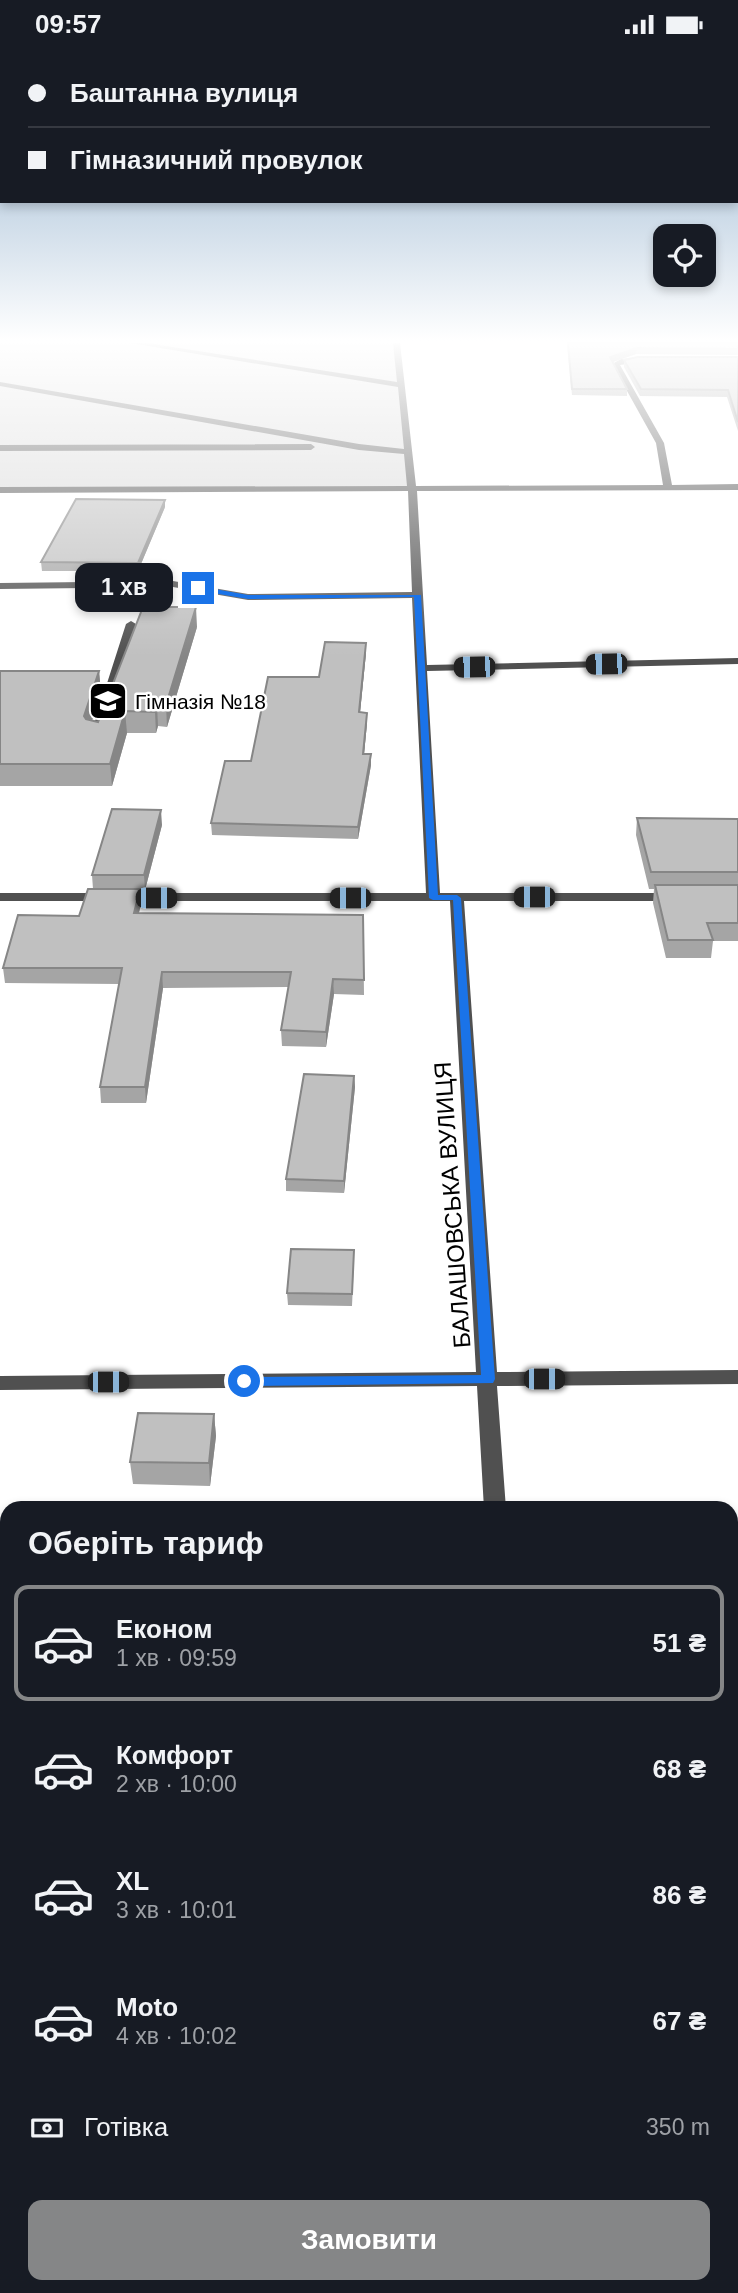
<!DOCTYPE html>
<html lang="uk">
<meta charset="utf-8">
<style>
body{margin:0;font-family:Arial,sans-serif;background:#20242c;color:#f1f3f6;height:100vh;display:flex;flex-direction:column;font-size:26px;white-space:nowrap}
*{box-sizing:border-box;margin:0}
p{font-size:23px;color:#9ea1a6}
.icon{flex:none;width:38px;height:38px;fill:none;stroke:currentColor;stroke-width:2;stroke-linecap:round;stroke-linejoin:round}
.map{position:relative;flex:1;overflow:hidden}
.panel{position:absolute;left:0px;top:1452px;width:738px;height:793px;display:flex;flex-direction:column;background:#171b24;border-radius:21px 21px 0 0;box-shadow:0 4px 10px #0003}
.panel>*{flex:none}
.guide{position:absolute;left:0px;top:0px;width:738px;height:154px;box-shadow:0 4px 10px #0003;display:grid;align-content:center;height:154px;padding:0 28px;background:#171b24}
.controls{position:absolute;left:653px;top:175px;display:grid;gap:14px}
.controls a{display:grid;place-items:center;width:63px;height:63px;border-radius:14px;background:#171b24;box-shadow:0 4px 10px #0003;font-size:35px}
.end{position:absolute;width:32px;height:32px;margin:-16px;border:9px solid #1a73e8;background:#fff;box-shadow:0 0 0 4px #fff}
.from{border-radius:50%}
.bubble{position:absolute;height:49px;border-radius:14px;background:#171b24;box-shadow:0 4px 10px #0003;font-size:23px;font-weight:600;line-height:49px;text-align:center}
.car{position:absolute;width:21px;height:42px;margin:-21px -10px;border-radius:9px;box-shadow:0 0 5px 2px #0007;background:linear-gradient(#222 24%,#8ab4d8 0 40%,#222 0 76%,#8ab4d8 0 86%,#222 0)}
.guide b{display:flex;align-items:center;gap:24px;height:66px;font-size:26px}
.guide b+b{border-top:2px solid #363941}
.guide i{width:18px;height:18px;background:#f1f3f6}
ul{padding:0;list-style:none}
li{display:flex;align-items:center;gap:21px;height:116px;margin:0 14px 10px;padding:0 14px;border:4px solid transparent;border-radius:14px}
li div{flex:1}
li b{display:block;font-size:26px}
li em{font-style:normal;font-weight:600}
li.selected{border-color:#858687}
li>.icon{width:63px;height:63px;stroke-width:1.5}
h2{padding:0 28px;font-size:32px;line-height:84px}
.pay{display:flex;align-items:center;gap:18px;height:77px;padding:0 28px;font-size:26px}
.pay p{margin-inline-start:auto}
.primary-button{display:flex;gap:14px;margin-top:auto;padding:14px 28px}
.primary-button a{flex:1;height:80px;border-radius:14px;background:#858687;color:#fff;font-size:28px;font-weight:600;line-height:80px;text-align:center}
.status{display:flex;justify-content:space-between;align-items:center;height:49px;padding:0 35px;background:#171b24;direction:ltr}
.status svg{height:19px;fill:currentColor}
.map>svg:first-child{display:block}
</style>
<div class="status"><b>09:57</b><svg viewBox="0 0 49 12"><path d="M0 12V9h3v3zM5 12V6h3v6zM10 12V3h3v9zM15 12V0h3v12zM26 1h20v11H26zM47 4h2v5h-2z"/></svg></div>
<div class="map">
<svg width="738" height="2244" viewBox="0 0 738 2244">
<rect width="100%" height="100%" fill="#fff"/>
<!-- green -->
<path fill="#d7d7d7" d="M0,294H397L412,440L0,441Z"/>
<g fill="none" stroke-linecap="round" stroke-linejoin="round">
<!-- minor -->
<path fill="#505050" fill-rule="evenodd" d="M130,294H147L397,333L393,294H400L416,437L663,436L656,394L612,315L621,310L647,308L650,312L620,316L664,394L672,436L738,435V441L417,442L427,616L738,609V615L427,622L440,844H675L682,848L675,852H464L497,1323L738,1321V1335L497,1337L506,1460H484L477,1337L0,1341V1327L476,1323L450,852H0V844H426L412,549L248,551L173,538L0,540V534L173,532L248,545L412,543L408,442L0,444V438L407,437L404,405L359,401L0,337V333L359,395L404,400L398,338Z
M0,396L311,395L315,398L311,401L0,402Z
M131,572L136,575L105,678L95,681L93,678L126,575Z
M0,1901H7V1927H0Z
M732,1948H738V1976L732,1975Z"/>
</g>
<!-- wall -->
<path fill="#a5a5a5" d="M567,294H738V306L636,305L613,313L627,340V347L572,346Z
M738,308V382L727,348L640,347L624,318V311Z
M165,458L138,522H42L41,513Z
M197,578L167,678L158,677L156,684H127L112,737H0V622H99L101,643L92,671L98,673Z
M366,604L360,663L367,674L364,705L371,716L358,790L212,786L211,774L251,712L319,628Z
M637,769L738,770V892H713L711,909H666L653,854L654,840H649L636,786Z
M162,776L145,841H140L141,855L139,864L363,866L364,946L334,945L326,998L282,997L281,981L289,938L163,939L146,1054H101L100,1038L119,935L5,934L3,919L79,867L93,840L92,826Z
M354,1027L355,1038L344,1144L286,1142V1130Z
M354,1213L352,1257L288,1256L287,1244Z
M214,1365L216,1387L210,1437L133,1435L130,1413Z"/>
<!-- shaded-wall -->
<path fill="#868686" d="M637,299L636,305L610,314V308Z
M165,451V458L138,522V514Z
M196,558L197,578L167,678L166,656Z
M366,594V604L359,674V663Z
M99,622L101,643L87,688L84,667Z
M157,656L158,677L156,684L155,663Z
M125,662L127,684L112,737L110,715Z
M367,664V674L363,716V705Z
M371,705V716L358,790V778Z
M161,761L162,776L145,841L144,826Z
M140,840L141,855L135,879L134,864Z
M162,923L163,939L146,1054L145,1038Z
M333,930L334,945L326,998V983Z
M354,1027L355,1038L344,1144V1132Z
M214,1365L216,1387L210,1437L209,1414Z"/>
<!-- building -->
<path fill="#c0c0c0" stroke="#868686" stroke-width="2" d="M568,294H738V300L637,299L610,308L627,340H572Z
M638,308H738V373L728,341L641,340L624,311Z
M76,450L165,451L138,514L41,513Z
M143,558H196L166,656H157L155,663L125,662L110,715H0V622H99L84,667L86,670L98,673Z
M325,593L366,594L359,663L367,664L363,705H371L358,778L211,774L225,712H251L268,628H319Z
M112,760L161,761L144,826H92Z
M637,769L738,770V823H651Z
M655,836H738V874H707L713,891H668Z
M88,840H140L134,864L363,866L364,931L333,930L326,983L281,981L291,923H162L145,1038H100L122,919H3L18,866L79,867Z
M304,1025L354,1027L344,1132L286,1130Z
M291,1200L354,1201L352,1245L287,1244Z
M138,1364L214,1365L209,1414L130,1413Z"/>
<!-- sky -->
<linearGradient id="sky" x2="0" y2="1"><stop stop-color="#8aabca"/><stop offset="0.48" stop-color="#fff"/><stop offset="1" stop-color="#fff" stop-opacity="0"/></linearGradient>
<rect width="738" height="608" fill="url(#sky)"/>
<!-- route -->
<path fill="#1a73e8" d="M198,537L248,546H421L438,846H457L461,849L495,1330L493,1334L244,1337L237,1332L244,1328L481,1326L453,851H433L429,849L414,548L248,550L195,541Z"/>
<!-- icons -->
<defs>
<g id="school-square" transform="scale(2.0125)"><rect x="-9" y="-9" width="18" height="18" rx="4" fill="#000" stroke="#fff"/><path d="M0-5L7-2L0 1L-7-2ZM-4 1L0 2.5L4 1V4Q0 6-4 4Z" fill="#fff"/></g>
</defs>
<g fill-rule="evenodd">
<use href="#school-square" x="108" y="652"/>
</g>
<g text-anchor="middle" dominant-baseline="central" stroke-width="5" stroke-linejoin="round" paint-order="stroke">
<!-- far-poi labels -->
<g font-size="21" fill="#000" stroke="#fff" text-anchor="start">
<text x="135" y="652">Гімназія №18</text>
</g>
<!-- street labels -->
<g font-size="24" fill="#000" stroke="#fff">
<text transform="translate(452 1156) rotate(-94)">БАЛАШОВСЬКА ВУЛИЦЯ</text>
</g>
</g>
</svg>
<div class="controls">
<a><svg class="icon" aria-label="locate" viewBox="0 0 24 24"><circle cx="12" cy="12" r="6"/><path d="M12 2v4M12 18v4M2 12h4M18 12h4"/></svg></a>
</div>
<i class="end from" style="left:244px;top:1332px"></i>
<i class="end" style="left:198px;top:539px"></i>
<div class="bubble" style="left:75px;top:514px;width:98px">1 хв</div>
<i class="car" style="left:606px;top:615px;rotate:269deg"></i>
<i class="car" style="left:474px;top:618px;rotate:269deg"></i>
<i class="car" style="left:534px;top:848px;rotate:270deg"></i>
<i class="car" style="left:156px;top:849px;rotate:90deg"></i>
<i class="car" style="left:350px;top:849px;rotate:270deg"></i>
<i class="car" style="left:544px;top:1330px;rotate:90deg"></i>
<i class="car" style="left:108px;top:1333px;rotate:90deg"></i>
<div class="guide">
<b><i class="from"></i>Баштанна вулиця</b>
<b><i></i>Гімназичний провулок</b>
</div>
<section class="panel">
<h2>Оберіть тариф</h2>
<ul>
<li class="selected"><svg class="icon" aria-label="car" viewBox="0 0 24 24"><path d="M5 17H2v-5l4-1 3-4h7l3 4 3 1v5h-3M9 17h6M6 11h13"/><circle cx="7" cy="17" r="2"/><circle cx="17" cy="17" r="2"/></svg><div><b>Економ</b><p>1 хв · 09:59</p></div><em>51 ₴</em></li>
<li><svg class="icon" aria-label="car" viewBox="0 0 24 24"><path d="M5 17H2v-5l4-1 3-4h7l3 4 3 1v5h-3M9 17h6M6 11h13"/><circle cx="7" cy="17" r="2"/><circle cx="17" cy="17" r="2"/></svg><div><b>Комфорт</b><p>2 хв · 10:00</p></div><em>68 ₴</em></li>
<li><svg class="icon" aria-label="car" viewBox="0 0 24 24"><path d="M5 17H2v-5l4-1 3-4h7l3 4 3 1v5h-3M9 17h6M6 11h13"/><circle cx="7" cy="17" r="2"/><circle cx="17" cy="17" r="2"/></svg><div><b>XL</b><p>3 хв · 10:01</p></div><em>86 ₴</em></li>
<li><svg class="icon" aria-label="car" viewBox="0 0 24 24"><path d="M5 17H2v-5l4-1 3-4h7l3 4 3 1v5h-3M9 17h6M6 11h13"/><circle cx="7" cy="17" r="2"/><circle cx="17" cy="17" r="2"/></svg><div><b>Moto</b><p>4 хв · 10:02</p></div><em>67 ₴</em></li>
</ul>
<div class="pay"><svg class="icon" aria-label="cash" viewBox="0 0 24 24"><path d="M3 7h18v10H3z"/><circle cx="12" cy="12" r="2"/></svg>Готівка<p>350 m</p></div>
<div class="primary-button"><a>Замовити</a></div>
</section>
</div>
